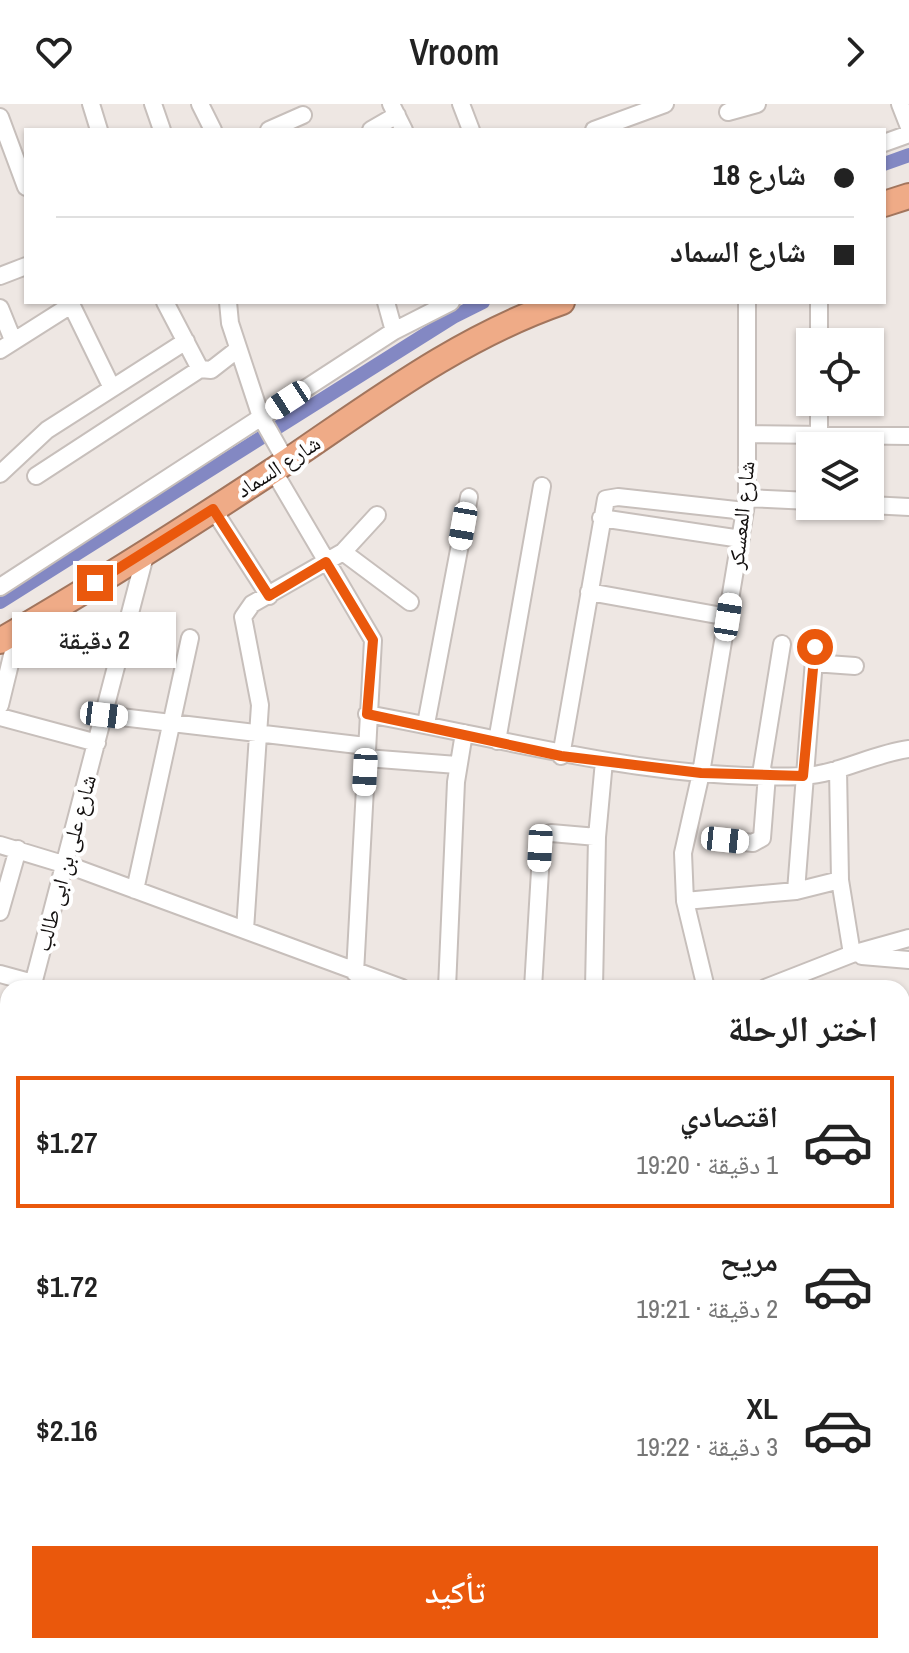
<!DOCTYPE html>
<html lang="ar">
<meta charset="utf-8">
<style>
body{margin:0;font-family:"Archivo Narrow","Noto Naskh Arabic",sans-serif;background:#f6f6f6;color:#222;direction:rtl;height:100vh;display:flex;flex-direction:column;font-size:30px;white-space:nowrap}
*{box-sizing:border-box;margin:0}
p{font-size:26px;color:#767676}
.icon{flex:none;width:44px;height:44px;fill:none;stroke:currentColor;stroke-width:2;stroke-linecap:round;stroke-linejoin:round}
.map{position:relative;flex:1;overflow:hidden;direction:ltr}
.drawer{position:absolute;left:0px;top:876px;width:910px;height:674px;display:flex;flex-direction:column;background:#fff;border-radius:24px 24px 0 0;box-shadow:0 2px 6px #0004;direction:rtl}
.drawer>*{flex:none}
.top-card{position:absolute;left:24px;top:24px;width:862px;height:176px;border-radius:0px;box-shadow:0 2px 6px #0004;direction:rtl;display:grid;align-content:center;height:176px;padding:0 32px;background:#fff}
.tools{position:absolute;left:796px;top:224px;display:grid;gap:16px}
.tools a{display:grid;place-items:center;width:88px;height:88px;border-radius:0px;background:#fff;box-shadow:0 2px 6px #0004;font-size:40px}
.end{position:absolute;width:36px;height:36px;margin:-18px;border:10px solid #ea580c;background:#fff;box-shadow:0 0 0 4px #fff}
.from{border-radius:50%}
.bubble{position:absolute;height:56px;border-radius:0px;background:#fff;box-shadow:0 2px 6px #0004;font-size:26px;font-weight:600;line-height:56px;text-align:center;direction:rtl}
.car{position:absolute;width:24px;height:48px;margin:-24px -12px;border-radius:10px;box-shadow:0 0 6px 2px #0007;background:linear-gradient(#fff 24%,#345 0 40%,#fff 0 76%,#345 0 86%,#fff 0)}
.top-card b{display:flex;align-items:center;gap:28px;height:76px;font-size:30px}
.top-card b+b{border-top:2px solid #e0e0e0}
.top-card i{width:20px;height:20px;background:#222}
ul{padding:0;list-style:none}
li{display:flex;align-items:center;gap:24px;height:132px;margin:0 16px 12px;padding:0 16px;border:4px solid transparent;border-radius:0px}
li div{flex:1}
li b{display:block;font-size:30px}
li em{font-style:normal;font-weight:600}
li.selected{border-color:#ea580c}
li>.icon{width:72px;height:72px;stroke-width:1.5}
h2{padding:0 32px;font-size:36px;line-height:96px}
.button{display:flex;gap:16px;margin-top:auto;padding:16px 32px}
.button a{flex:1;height:92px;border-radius:0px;background:#ea580c;color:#fff;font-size:32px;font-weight:600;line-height:92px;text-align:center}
header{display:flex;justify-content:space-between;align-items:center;height:104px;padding:0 32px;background:#fff;font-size:36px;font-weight:600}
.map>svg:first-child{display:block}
</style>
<header><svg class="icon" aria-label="forward" viewBox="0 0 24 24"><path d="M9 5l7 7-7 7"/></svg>Vroom<svg class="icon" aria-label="heart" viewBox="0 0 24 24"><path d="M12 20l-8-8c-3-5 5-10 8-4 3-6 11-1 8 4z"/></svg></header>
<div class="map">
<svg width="909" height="1549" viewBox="0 0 909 1549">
<rect width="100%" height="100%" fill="#eee7e3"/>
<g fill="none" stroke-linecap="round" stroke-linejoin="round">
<!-- canal -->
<path stroke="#8388c3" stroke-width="14" d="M884,60L909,51
M0,498L453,213L483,198"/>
<!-- minor casing -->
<g stroke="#c7bfbb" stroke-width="20">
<path id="minor" d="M91,0L99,26
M153,0L162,26
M200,0L213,26
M391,0L404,26
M461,0L471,26
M900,0L909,23
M728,8L757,0
M0,13L26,83
M269,26L303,11
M371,26L397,11
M594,26L665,0
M884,39L909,30
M0,172L26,162
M70,198L112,284
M228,198L230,219L261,313L286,357
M386,198L394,227
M819,198V238
M0,204L13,236
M0,246L71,201
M200,265L211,266L238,245
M819,298V331
M749,330L909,332
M273,366L373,536L355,869
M0,370L47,326L186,237
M36,372L200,265L165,198
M747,394L810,397
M870,401L909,403
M213,405L269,492
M601,414L741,435
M343,448L410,498
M0,483L394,227L451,198
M589,488L728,513
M813,559L855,562
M0,601L18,527
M367,610C512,636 654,678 803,672C839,670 872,650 909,645
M104,611L366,642
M0,613L97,639
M426,620L469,393
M497,637L542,382
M561,652L606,395L618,393L745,407
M366,654L457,661
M838,665L840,776L852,850
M761,670L782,540
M725,736L753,739L762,734L767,671
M0,741L76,764L402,884
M135,786L190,534
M796,787L815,543
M685,797L796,787L840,776
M0,808L18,745
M245,826L260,601L243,513L252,500L343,448L377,411
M862,852L909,856
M0,870L33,879
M32,884L146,448
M447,884L456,678L464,629
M533,884L542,733L551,729L597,733
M594,884L597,733L604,657
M706,884L685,797L683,749L701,669L747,394V198
M765,884L852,850L909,834
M902,944L907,957L902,980
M0,1002L8,973
M902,1007L909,1010
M0,1105L8,1075
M0,1140L8,1141
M0,1204L8,1205
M0,1258L8,1259
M902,1293L909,1300
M0,1317L8,1318
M902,1372L909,1373
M0,1384L8,1386
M902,1422L909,1424
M902,1483L909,1485
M902,1500L909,1501
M783,1542L810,1549
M281,1549L284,1542
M408,1549L409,1542
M564,1549L567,1542
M677,1549L679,1542
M825,1549L827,1542"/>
</g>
<!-- highway casing -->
<g stroke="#a2755d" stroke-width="28">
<path id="highway" d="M884,100L909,92
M0,537C98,480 194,419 289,356C376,297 461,233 562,198"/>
</g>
<!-- minor -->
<use href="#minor" stroke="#fff" stroke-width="16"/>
<!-- highway -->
<use href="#highway" stroke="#efab87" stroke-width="24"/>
<!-- rail -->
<path stroke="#8a8582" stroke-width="4" stroke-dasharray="14 14" stroke-linecap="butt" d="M902,1153L909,1146
M902,1263L909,1258
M0,1420L8,1421
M0,1437L8,1438
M0,1459L8,1460
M0,1483L8,1484"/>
</g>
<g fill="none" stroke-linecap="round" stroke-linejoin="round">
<!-- route -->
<path stroke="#ea580c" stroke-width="10" d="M95,479L213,405L269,492L326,458L373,536L367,610L561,652L701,669L803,672L815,543"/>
</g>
<g text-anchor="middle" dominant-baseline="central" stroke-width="8" stroke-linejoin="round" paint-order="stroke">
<!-- street labels -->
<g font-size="22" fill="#13100f" stroke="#fff">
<text transform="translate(278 362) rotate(-33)">شارع السماد</text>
<text transform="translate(741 411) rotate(-84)">شارع المعسكر</text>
<text transform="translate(65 759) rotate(-75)">شارع على بن ابى طالب</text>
</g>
</g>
</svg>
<div class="tools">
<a><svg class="icon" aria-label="locate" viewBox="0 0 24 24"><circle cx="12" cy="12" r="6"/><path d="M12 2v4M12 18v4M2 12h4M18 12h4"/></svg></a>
<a><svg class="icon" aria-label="layers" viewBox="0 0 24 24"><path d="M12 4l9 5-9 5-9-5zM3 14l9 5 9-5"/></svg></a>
</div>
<i class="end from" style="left:815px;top:543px"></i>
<i class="end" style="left:95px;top:479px"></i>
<div class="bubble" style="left:12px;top:508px;width:164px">2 دقيقة</div>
<i class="car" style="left:288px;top:296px;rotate:237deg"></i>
<i class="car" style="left:463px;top:422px;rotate:190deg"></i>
<i class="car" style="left:728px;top:513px;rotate:9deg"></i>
<i class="car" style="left:104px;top:611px;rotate:97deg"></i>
<i class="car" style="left:365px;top:668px;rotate:183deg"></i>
<i class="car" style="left:725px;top:736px;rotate:96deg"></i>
<i class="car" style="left:540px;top:744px;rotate:183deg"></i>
<div class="top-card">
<b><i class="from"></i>شارع 18</b>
<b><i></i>شارع السماد</b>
</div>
<section class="drawer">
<h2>اختر الرحلة</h2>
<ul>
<li class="selected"><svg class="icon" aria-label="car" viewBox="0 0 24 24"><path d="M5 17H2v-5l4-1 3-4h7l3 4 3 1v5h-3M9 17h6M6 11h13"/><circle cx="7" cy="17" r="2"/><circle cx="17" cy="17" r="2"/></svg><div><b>اقتصادي</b><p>1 دقيقة · 19:20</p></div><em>$1.27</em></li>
<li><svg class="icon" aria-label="car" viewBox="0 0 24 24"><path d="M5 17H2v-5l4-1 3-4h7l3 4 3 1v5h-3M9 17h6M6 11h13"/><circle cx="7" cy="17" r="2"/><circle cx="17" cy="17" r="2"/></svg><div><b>مريح</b><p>2 دقيقة · 19:21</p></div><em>$1.72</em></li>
<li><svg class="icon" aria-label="car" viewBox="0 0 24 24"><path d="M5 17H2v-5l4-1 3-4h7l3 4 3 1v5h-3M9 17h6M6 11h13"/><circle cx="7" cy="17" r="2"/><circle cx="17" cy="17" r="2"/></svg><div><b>XL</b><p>3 دقيقة · 19:22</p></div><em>$2.16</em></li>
</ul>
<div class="button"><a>تأكيد</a></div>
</section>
</div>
